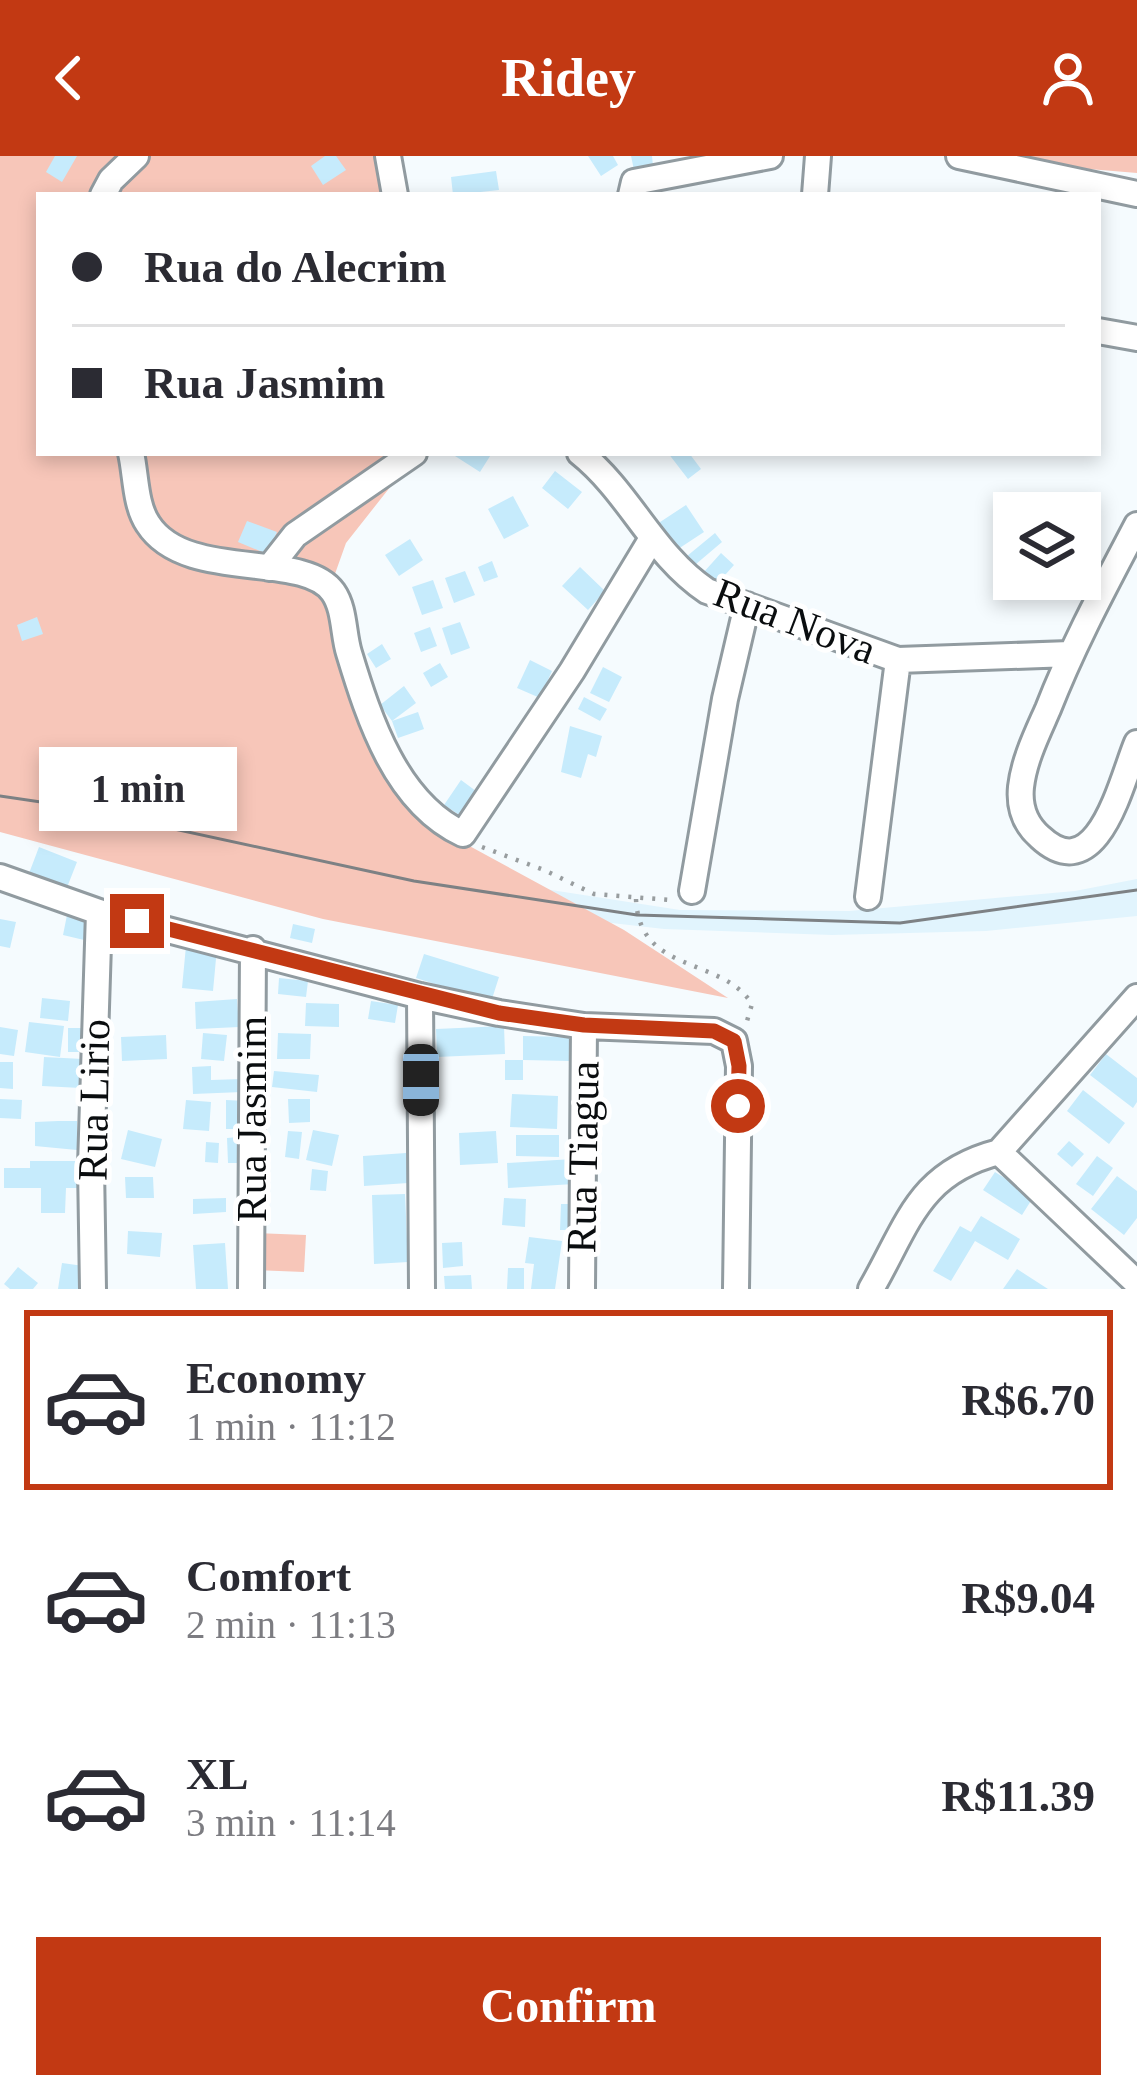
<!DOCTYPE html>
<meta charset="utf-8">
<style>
body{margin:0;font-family:"Times New Roman",serif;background:#f7f7f7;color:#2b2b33;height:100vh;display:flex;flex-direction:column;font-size:45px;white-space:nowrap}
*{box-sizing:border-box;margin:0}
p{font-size:39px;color:#7c7c81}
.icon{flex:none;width:66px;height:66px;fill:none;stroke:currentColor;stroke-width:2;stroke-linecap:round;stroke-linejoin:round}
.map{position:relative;height:1133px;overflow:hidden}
.side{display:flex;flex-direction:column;background:#fff;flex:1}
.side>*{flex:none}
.top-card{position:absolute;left:36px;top:36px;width:1065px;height:264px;border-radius:0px;box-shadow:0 6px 18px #0003;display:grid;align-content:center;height:264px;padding:0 36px;background:#fff}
.buttons{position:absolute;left:993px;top:336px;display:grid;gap:24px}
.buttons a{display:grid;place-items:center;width:108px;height:108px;border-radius:0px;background:#fff;box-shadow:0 6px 18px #0003;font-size:60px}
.end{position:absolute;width:54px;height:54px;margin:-27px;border:15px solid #c23913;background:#fff;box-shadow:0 0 0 6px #fff}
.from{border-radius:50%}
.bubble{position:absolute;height:84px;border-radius:0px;background:#fff;box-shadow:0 6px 18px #0003;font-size:39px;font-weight:700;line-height:84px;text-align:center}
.car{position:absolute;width:36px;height:72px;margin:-36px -18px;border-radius:15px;box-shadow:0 0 9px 3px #0007;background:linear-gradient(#222 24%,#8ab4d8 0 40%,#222 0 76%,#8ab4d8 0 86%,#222 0)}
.top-card b{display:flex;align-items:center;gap:42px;height:114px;font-size:45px}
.top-card b+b{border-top:3px solid #e1e1e2}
.top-card i{width:30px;height:30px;background:#2b2b33}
ul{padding:21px 0 0;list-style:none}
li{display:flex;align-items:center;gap:36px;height:180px;margin:0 24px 18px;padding:0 12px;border:6px solid transparent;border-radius:0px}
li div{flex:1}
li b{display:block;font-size:45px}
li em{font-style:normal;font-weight:700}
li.active{border-color:#c23913}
li>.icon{width:108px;height:108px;stroke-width:1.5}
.button{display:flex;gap:24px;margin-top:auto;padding:24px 36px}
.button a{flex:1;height:138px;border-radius:0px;background:#c23913;color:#fff;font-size:48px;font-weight:700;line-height:138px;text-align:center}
header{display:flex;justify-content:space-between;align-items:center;height:156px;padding:0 36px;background:#c23913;color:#fff;font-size:54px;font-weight:700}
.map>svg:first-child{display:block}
</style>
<header><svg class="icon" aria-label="back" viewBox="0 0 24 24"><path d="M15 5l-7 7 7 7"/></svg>Ridey<svg class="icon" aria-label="person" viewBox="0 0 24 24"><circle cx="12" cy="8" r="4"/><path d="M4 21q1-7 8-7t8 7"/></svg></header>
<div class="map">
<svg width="1137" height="1133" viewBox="0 0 1137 1133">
<rect width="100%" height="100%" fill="#f5fbfe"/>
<!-- built -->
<path fill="#e1f4fd" d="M0,625L519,729L680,754L849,755L1075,735L1137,723V760L986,775L832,779L664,773L542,759Z"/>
<!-- green -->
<path fill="#f7c6b9" d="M0,0H389L401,39H39V297H417L346,387L326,443L429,668L624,774L728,842L323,763L0,676Z
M1017,0H1137V17L1089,13Z
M255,1077L306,1079L304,1116L253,1114Z"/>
<!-- building -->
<path fill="#c6ebfc" d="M55,0H77L62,26L46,16Z
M325,0H336L346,14L323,29L311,10Z
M588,0H613L618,9L601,20Z
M631,0H652L653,10L634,14Z
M496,15L499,34L453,39L451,21Z
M457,297H492L480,316L455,300Z
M668,297H689L701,313L688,323Z
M555,315L582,336L568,353L542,332Z
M513,340L529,370L504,383L488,353Z
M686,349L704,376L672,397L654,370Z
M247,365L277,376L267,398L238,386Z
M715,377L722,386L689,414L681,405Z
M410,383L423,404L399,420L385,399Z
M721,397L734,409L716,429L703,417Z
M492,405L498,421L484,426L478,411Z
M580,411L605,435L588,454L562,430Z
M465,415L475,439L454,447L445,422Z
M433,424L443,452L422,459L412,431Z
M37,461L43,478L22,485L17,469Z
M460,466L470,492L451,499L442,472Z
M430,471L437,490L421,496L414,477Z
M382,488L391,503L376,512L367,498Z
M530,504L552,515L540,542L517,532Z
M440,507L448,521L431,531L423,517Z
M603,511L622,521L609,546L590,537Z
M404,530L416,547L392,565L380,549Z
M584,541L607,553L600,565L578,553Z
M418,556L424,573L398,582L392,565Z
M570,570L602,580L596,601L588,598L581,622L561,616Z
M461,624L480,638L464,662L444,649Z
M39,691L77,706L66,734L28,720Z
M67,759L89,763L84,784L63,779Z
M0,763L16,766L10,792L0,790Z
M293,768L315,773L312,787L290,782Z
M186,790L217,792L213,835L182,832Z
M424,798L499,821L491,846L416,822Z
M279,822L308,825L306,841L278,838Z
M42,842L70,845L68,865L40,862Z
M237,843L239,871L196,873L195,846Z
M371,845L398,849L395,867L368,863Z
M306,847L339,848V871L305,870Z
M29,866L64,870L60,901L25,896Z
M504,870L505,898L437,901L436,873Z
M0,871L18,874L14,900L0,898Z
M68,872H84V896H68Z
M203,877L227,879L224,905L201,903Z
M278,877L311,878L310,903H277Z
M166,879L167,903L122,905L121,881Z
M523,880L570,881V905L523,904Z
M1106,898L1137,922V946L1133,952L1090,919Z
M44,901L83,903L81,932L42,930Z
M505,904H523V924H505Z
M0,906H13V933L0,932Z
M211,910V924L242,923V936L193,938L192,911Z
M274,915L319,919L317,936L272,931Z
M1083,934L1125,967L1109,988L1067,955Z
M512,938L558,940L557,973L510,971Z
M0,943L22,944L21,963L0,962Z
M288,943H310V966L289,967Z
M186,944L211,946L209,975L183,973Z
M226,944L246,945V973H226Z
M58,965H77V994L35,990V966Z
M128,974L162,983L155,1011L121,1003Z
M313,974L339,979L332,1010L306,1004Z
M288,975L302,976L299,1003L285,1001Z
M496,975L498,1007L460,1009L459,977Z
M516,979H559V1001L516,1000Z
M238,981L239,1007H228L227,982Z
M1069,985L1084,998L1072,1011L1057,998Z
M206,986L219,987L218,1007L205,1006Z
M406,997L408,1027L364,1030L363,1000Z
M1097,1000L1113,1012L1093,1040L1076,1028Z
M573,1003L574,1028L508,1032L507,1007Z
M30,1005H83V1032H66L65,1057H41V1032H4V1012H30Z
M312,1013L328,1015L326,1035L310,1034Z
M995,1016L1034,1040L1022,1059L983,1034Z
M1117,1020L1137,1035V1062L1124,1079L1091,1053Z
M125,1021H153L154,1042H126Z
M405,1038L408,1106L374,1108L372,1039Z
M226,1042V1056L193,1058V1043Z
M504,1042L526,1043L525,1071L502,1069Z
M561,1048H575L574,1074H560Z
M981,1060L1020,1083L1008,1104L975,1085L951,1125L933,1115L960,1070L971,1076Z
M128,1075L162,1077L160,1101L127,1098Z
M529,1081L562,1085L555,1133H531L534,1108L525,1107Z
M462,1086L463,1110L443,1112L442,1087Z
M225,1087L228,1133H196L193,1089Z
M62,1107L91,1111L88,1133H58Z
M18,1111L38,1127L33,1133H10L4,1128Z
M508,1112H524V1133H507Z
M1017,1113L1048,1133H1003Z
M471,1119L472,1133H445L444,1120Z"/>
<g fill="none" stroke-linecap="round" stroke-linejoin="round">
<!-- minor casing -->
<g stroke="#919ba0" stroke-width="30">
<path id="minor" d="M388,0L395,39
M959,0L1137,38
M103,39L111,24L136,0
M631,39L634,26L770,0
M815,39L818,0
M1098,175L1137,182
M131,297C136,319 135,349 148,368C186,427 303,394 333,436C345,453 343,478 349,497C369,563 396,647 463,678L572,515L651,384
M580,297C630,337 653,399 707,435L898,504L1070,498
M1137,369C1105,430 1073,489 1048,553C1037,578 1024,604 1021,631C1019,651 1025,668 1040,681C1098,735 1122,622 1137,587
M269,412L295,379L414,297
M0,721L99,756L420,840L499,857L584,870L714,875L734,885L739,910L736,1133
M692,735L725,543L747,449
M868,741L898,504
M420,840L422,1133
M999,996L1137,841
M999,996L1137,1127
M93,1133L91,1010L99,756
M251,1133L253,793
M582,1133L584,870
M871,1133C909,1067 918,1017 999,996"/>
</g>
<!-- path -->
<path stroke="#989d9f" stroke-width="4.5" stroke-dasharray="3 9" stroke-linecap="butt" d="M482,691L544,714L594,738L670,744
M636,743C639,819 722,800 752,848L747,865"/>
<!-- minor -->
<use href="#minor" stroke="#fff" stroke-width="24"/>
<!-- tram -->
<path stroke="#7d8184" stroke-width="3" d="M0,640L68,650L414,725L637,759L900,767L1137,734"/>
</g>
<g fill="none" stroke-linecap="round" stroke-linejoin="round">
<!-- route -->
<path stroke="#c23913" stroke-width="15" d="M137,765L499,857L584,869L714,875L734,885L739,910L738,950"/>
</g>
<g text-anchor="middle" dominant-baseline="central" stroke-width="10" stroke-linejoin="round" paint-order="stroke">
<!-- street labels -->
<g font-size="42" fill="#0a0d0f" stroke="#fff">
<text transform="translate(795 465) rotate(21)">Rua Nova</text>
<text transform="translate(94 944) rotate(-89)">Rua Lirio</text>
<text transform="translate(252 963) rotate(-90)">Rua Jasmim</text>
<text transform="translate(583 1001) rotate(-89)">Rua Tiagua</text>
</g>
</g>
</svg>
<div class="buttons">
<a><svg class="icon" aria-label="layers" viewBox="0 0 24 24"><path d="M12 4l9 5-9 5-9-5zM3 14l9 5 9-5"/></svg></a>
</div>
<i class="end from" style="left:738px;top:950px"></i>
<i class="end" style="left:137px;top:765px"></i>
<div class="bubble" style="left:39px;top:591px;width:198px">1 min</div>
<i class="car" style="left:421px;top:924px;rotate:180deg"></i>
<div class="top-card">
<b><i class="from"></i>Rua do Alecrim</b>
<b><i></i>Rua Jasmim</b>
</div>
</div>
<section class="side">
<ul>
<li class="active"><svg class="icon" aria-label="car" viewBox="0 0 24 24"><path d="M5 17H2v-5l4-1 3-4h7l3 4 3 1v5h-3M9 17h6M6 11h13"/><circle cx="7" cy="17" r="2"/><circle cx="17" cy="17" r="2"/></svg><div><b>Economy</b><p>1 min · 11:12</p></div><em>R$6.70</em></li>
<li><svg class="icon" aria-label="car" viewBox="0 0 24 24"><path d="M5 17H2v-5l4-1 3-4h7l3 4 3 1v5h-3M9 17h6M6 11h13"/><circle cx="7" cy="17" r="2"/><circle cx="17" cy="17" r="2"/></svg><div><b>Comfort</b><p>2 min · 11:13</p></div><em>R$9.04</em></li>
<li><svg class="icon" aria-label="car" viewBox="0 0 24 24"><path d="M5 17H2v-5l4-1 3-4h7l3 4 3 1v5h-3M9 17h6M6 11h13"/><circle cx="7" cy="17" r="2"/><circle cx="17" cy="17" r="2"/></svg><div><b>XL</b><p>3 min · 11:14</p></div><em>R$11.39</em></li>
</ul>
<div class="button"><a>Confirm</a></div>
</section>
